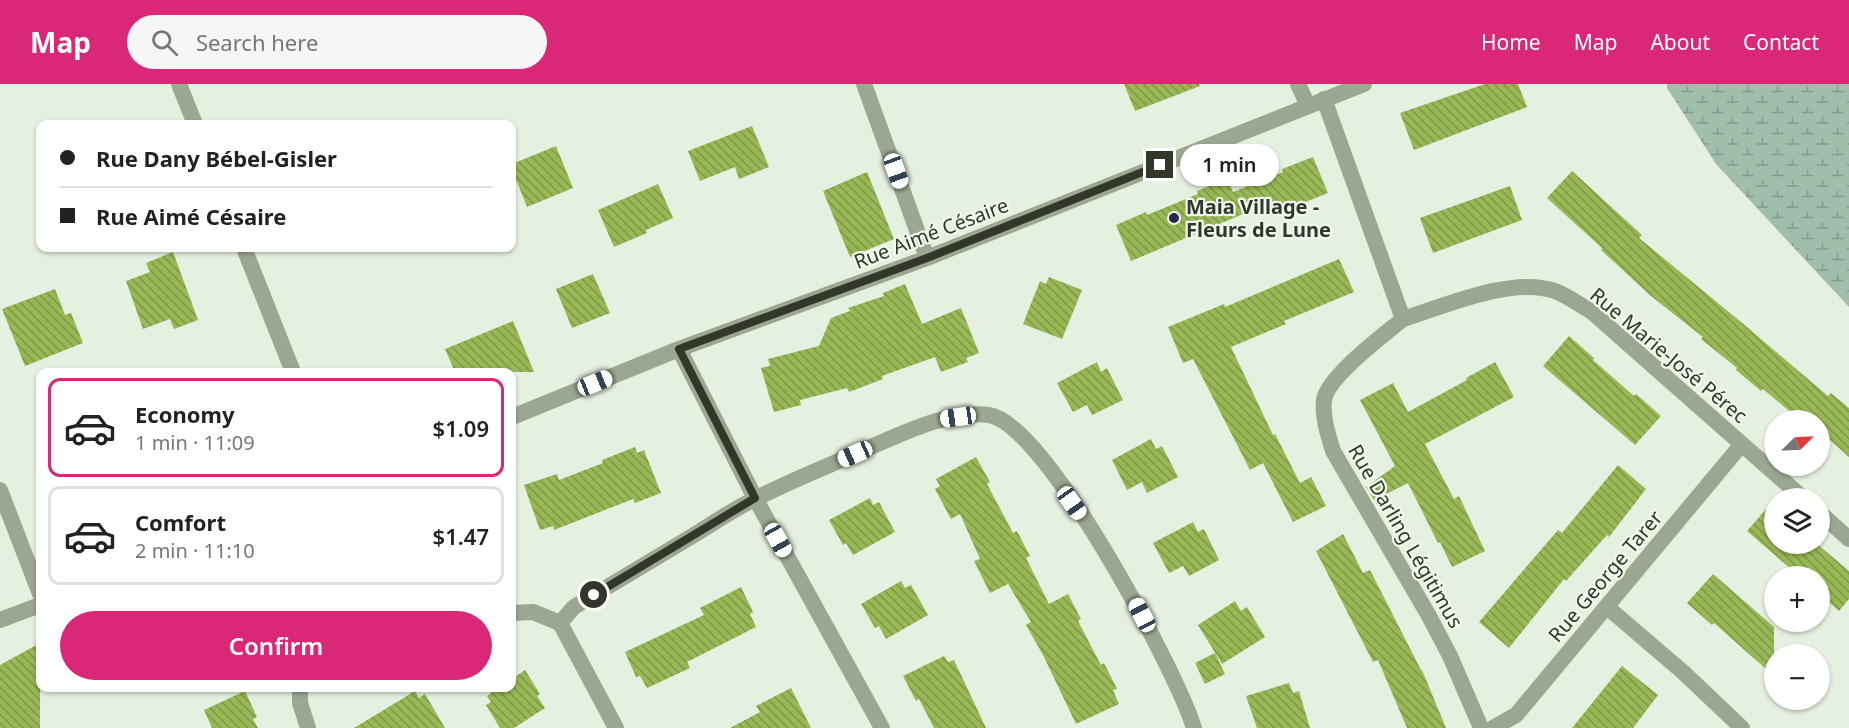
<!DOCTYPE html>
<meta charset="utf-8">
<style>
body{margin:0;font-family:"Noto Sans",sans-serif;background:#f6f6f6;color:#222;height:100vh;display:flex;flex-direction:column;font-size:22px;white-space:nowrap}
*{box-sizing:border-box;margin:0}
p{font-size:20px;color:#767676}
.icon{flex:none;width:33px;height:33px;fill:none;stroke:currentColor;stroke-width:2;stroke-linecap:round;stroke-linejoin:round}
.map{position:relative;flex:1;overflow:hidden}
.sheet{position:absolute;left:36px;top:284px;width:480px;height:324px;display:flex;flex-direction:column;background:#fff;border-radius:12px;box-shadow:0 2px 4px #0004}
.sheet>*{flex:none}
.banner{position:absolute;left:36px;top:36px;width:480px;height:132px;border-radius:12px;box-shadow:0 2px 4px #0004;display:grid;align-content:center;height:132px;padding:0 24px;background:#fff}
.needle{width:39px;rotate:66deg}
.fabs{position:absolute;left:1764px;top:326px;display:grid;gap:12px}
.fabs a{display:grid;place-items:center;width:66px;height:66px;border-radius:50%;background:#fff;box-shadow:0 2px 4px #0004;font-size:30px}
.end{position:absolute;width:27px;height:27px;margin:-14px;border:8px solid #32362b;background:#fff;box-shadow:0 0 0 3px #fff}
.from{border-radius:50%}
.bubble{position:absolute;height:42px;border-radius:21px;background:#fff;box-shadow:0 2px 4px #0004;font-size:20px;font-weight:600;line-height:42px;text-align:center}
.car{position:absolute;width:18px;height:36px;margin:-18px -9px;border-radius:8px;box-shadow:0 0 4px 2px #0007;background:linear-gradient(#fff 24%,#345 0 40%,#fff 0 76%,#345 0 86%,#fff 0)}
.banner b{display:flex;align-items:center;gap:21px;height:57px;font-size:22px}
.banner b+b{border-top:2px solid #e0e0e0}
.banner i{width:15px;height:15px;background:#222}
ul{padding:10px 0 0;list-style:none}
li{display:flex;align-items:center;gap:18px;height:99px;margin:0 12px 9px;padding:0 12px;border:3px solid #e0e0e0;border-radius:12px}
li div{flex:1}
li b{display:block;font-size:22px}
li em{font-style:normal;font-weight:600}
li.active{border-color:#db2777}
li>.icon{width:54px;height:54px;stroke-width:1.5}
.action{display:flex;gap:12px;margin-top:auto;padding:12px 24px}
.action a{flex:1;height:69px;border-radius:36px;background:#db2777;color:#fff;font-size:24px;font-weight:600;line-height:69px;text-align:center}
header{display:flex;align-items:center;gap:36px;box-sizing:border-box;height:84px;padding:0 30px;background:#db2777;color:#fff}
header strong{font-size:28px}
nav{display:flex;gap:33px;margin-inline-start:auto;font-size:21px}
.search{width:420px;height:54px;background:#f6f6f6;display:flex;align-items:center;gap:15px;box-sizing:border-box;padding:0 21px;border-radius:33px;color:#767676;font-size:22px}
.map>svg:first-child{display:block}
</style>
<header>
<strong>Map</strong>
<div class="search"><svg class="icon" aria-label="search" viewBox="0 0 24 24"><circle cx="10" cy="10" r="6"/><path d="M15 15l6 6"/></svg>Search here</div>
<nav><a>Home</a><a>Map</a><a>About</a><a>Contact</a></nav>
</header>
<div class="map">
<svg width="1849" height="644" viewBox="0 0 1849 644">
<defs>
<pattern id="wetland-marsh" width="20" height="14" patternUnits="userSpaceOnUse" patternTransform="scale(1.5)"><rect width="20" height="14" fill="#a1bead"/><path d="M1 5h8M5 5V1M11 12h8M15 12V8" fill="none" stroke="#849b8d"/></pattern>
<pattern id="building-back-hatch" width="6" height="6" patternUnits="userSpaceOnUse" patternTransform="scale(1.5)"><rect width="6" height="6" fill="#98b856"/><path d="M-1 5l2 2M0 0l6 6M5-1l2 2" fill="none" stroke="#7d9647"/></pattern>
</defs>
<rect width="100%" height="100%" fill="#e6f0e0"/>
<!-- wetland -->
<path fill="url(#wetland-marsh)" d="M1667,0H1849V223L1716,80L1667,4Z"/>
<!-- building -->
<path fill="url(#building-back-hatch)" d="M1124,0H1199L1200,2L1135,27Z
M1485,0H1518L1527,23L1414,66L1400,29Z
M752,42L769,83L739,95L735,83L700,97L688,67Z
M556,62L573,104L527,123L512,85V80Z
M1313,73L1328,109L1271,132L1267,120L1131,177L1116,141L1146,128L1147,131L1198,110L1197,107L1227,95L1233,108L1283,88L1282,85Z
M1572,87L1642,151L1639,154L1741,238L1828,312L1831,309L1849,324V373L1820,347V336H1800L1763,305L1761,307L1736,286L1737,284L1701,255L1703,253L1651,212L1601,166L1602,164L1547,114Z
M867,88L894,155L850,173L823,107Z
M658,100L673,134L646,146L647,149L614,163L598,126Z
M1510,102L1522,136L1433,169L1420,134Z
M173,168L198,236L174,245L170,235L143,245L126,197L150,188L146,179Z
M1339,175L1354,208L1284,237L1286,240L1231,263L1273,351L1275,350L1300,399L1311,393L1326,422L1293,438L1263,379L1250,386L1193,275L1183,279L1168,243L1224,220L1225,223Z
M593,190L610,229L572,244L556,205Z
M1049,193L1082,206L1062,255L1023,240L1040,197L1046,200Z
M905,200L922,240L961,224L979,269L966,274L968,278L941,288L935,273L882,292L883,295L849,308L847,304L800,316L801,321L774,328L761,284L770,282L768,275L819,262L831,234L850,227L848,224L884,212L883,209Z
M55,205L65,231L71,229L83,259L25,282L2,225Z
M513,237L534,288H455L445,265Z
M1569,252L1594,274L1593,276L1634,312L1636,310L1661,332L1635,361L1543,282Z
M1097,278L1101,288L1107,284L1123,316L1092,331L1087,321L1073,328L1057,299Z
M1495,278L1514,313L1425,360L1454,415L1459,412L1485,467L1452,483L1440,458L1438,459L1408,399L1374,416L1366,403L1395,382L1360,316L1393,299L1408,328L1467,296L1466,294Z
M1151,355L1156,365L1162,362L1178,393L1147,409L1142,398L1127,406L1112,376Z
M635,363L637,369L644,366L661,409L635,419L633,415L554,446L553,442L540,446L524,401L557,390L559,396L603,379L602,376Z
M976,373L990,398L987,400L1013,449L1017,447L1030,472L1026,474L1049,520L1068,510L1081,535L1078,537L1101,581L1104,579L1117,605L1113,606L1119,620L1076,640L1043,571L1026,541L1031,538L1008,500L990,509L974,477L980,475L960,430L951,435L935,405L940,402L936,395Z
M1618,381L1646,405L1609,453L1607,451L1566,497L1564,495L1509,564L1479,538L1558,446L1562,449Z
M870,414L873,421L879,418L895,448L853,471L846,459L843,461L829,436Z
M1774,416V459H1816L1849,487V515L1839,527L1820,510V492H1799L1747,447Z
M1193,438L1198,448L1204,445L1219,476L1189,492L1183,482L1169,489L1153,459Z
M1343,450L1363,489L1370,486L1421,586H1422L1446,644H1407L1378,576L1373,578L1316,467Z
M1713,490L1774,543V592L1714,539L1712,541L1687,519Z
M901,497L905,504L911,501L928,531L886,555L879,542L875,544L861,520Z
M741,503L753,528L750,530L756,543L687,578L690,584L647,604L640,592L636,593L625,568L704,531L700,524Z
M1235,517L1241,527L1247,523L1265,553L1222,580L1198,541Z
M40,559V644H0V581Z
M1215,569L1225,590L1205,600L1195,579Z
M944,572L948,578L954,576L986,644H934L919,615L916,617L903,592Z
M1622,582L1658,611L1633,644H1572Z
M525,586L540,610L537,612L545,624L514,644H500L486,621L491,618L487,612L499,603H512V595Z
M1289,599L1293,609L1299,607L1310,644H1257L1246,612Z
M791,604L811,644H730L760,628L756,622Z
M245,607L257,633L253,635L258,644H212L204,626Z
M415,607L419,614L425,610L445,644H354Z"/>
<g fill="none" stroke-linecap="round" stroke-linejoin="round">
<!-- minor -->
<path stroke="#9ba790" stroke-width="16" d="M179,0L195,40
M864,0L927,174
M1298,0L1308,22
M1324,15L1403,235C1445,222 1512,192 1555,207C1568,212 1580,221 1592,228L1803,414
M244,164L293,288
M1403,235C1384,251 1327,293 1324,316C1322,333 1328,350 1333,367L1429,532L1450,572L1481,644
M679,265L755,414L882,644
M512,333L679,265L927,174L1364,0
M0,406L40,510
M1820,429L1849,455
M1607,523L1683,588L1742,644
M512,529L533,528L560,539L574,523C614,499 654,475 694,451C715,438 735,424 757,414C792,396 828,382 864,366C899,351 950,325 989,331C1046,340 1176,586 1194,644
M0,536L40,521
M560,539L616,644
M300,603V619L308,644
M1493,644L1516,631L1742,360"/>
</g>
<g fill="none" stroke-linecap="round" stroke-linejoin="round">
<!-- route -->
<path stroke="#32362b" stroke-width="8" d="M594,511L755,414L679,265L927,174L1160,81"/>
</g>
<!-- markers -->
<circle fill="#2c2553" stroke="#f0f8ec" stroke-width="2" cx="1174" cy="134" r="6"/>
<g text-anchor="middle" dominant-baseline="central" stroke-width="4.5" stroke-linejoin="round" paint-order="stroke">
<!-- poi labels -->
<g font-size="20" font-weight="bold" fill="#32362b" stroke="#f0f8ec" text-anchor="start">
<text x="1186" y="122">Maia Village -<tspan x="1186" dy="23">Fleurs de Lune</tspan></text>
</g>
<!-- street labels -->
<g font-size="20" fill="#32362b" stroke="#f0f8ec">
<text transform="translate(931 149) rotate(-21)">Rue Aimé Césaire</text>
<text transform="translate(1669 271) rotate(40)">Rue Marie-José Pérec</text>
<text transform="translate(1406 452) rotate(60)">Rue Darling Légitimus</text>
<text transform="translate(1605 492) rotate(-50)">Rue George Tarer</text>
</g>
</g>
</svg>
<div class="fabs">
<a><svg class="needle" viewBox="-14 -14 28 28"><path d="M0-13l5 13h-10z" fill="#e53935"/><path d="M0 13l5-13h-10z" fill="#767676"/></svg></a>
<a><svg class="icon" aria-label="layers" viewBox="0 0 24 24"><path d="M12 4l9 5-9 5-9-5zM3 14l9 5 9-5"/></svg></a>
<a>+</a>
<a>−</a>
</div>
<i class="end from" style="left:594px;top:511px"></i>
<i class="end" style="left:1160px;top:81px"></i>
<div class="bubble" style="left:1180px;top:60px;width:99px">1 min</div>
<i class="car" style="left:896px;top:87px;rotate:160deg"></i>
<i class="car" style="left:595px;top:299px;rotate:68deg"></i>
<i class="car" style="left:958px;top:333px;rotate:262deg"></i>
<i class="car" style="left:855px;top:370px;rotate:246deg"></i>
<i class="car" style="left:1072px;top:419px;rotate:145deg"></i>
<i class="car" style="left:778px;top:456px;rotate:151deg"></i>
<i class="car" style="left:1142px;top:531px;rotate:332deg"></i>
<div class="banner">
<b><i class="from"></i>Rue Dany Bébel-Gisler</b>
<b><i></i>Rue Aimé Césaire</b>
</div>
<section class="sheet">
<ul>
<li class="active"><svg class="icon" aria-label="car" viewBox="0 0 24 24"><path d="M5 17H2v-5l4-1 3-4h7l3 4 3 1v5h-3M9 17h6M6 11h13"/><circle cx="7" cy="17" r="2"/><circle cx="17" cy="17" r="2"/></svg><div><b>Economy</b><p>1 min · 11:09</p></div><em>$1.09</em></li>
<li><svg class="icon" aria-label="car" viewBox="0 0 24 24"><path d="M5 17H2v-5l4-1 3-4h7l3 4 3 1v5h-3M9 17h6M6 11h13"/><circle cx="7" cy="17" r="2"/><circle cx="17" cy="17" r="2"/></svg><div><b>Comfort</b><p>2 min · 11:10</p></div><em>$1.47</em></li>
</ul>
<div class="action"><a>Confirm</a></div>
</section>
</div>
